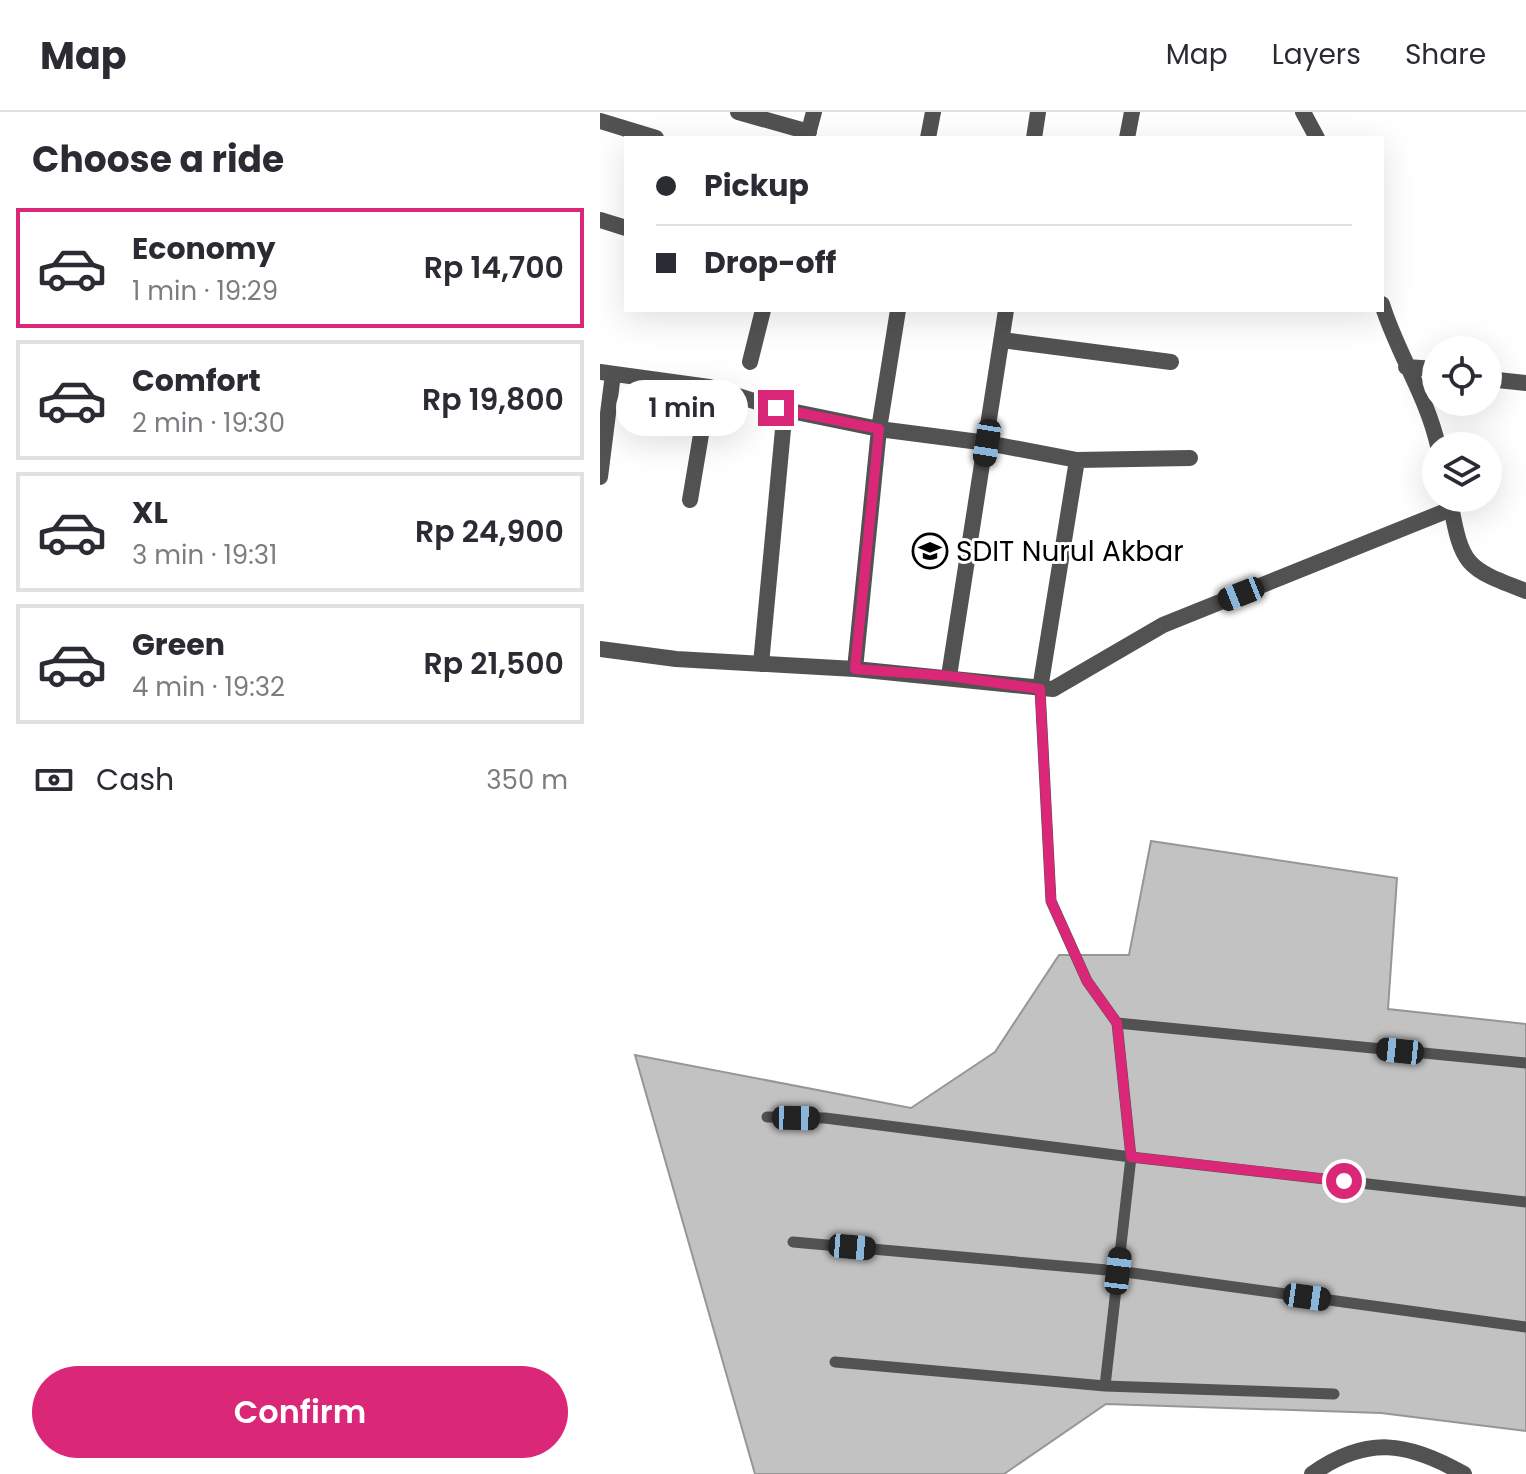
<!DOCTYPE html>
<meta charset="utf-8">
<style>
body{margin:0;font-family:Poppins,sans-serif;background:#f2f2f3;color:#2b2b33;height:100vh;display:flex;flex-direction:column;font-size:30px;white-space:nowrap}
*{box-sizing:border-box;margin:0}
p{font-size:26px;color:#7c7c81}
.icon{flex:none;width:44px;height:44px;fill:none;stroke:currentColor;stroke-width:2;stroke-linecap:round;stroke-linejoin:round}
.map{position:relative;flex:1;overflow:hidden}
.panel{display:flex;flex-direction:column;background:#fff;width:600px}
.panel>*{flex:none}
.hud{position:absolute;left:24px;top:24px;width:760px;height:176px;border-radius:0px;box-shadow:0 8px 32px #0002;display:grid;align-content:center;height:176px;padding:0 32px;background:#fff}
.tools{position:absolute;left:822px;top:224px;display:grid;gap:16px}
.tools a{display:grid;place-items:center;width:80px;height:80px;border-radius:50%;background:#fff;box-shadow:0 8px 32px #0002;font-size:40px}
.end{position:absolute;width:36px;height:36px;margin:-18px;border:10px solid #db2777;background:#fff;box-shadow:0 0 0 4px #fff}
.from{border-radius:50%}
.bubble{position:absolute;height:56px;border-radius:28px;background:#fff;box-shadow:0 8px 32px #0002;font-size:26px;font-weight:600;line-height:56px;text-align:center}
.car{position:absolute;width:24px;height:48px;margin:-24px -12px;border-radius:10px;box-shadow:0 0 6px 2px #0007;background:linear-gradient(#222 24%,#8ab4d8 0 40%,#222 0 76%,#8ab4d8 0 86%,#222 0)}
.hud b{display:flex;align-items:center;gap:28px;height:76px;font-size:30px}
.hud b+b{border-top:2px solid #e1e1e2}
.hud i{width:20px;height:20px;background:#2b2b33}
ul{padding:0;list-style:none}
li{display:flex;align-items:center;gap:24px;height:120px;margin:0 16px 12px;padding:0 16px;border:4px solid #e1e1e2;border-radius:0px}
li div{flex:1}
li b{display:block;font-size:30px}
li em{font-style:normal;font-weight:600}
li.selected{border-color:#db2777}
li>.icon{width:72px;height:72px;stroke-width:1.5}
h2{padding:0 32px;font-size:36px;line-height:96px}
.pay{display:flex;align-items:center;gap:20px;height:88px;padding:0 32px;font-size:30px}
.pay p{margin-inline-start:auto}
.primary-button{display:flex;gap:16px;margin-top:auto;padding:16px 32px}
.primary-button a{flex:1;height:92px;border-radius:48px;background:#db2777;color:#fff;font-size:32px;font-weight:600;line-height:92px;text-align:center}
header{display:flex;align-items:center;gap:48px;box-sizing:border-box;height:112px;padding:0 40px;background:#fff;border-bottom:2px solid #e1e1e2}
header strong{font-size:38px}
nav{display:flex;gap:44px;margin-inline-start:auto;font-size:28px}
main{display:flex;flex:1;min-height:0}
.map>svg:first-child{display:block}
</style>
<header>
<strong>Map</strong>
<nav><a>Map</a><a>Layers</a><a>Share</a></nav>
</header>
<main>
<section class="panel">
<h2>Choose a ride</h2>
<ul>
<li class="selected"><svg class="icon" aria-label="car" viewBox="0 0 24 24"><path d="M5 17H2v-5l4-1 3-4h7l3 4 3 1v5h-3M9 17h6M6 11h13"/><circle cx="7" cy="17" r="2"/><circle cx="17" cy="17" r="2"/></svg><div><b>Economy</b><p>1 min · 19:29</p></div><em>Rp 14,700</em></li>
<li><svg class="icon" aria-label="car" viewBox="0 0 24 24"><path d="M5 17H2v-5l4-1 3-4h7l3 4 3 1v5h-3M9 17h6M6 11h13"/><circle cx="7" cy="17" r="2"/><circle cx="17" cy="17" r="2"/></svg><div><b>Comfort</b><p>2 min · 19:30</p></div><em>Rp 19,800</em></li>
<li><svg class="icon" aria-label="car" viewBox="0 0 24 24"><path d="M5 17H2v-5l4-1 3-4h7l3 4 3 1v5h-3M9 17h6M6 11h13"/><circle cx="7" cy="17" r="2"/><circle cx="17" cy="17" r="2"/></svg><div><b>XL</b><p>3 min · 19:31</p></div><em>Rp 24,900</em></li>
<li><svg class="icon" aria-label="car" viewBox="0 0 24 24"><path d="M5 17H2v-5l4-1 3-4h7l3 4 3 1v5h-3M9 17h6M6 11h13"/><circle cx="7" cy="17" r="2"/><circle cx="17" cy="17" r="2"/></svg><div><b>Green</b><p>4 min · 19:32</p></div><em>Rp 21,500</em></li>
</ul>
<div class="pay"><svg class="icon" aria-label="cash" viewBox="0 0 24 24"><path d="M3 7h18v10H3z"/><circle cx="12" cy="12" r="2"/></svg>Cash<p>350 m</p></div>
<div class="primary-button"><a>Confirm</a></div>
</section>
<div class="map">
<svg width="926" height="1362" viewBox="0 0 926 1362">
<rect width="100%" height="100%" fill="#fff"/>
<!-- building -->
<path fill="#c2c2c2" stroke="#969696" stroke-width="2" d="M551,729L797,766L788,897L926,912V1319L781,1301L506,1292L404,1362H155L35,943L311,996L395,940L459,843H529Z"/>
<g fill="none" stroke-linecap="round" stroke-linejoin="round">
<!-- lane -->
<path stroke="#525252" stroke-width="11" d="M440,577L451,789L487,869L517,911
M167,1005L225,1006L531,1045L926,1090
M193,1130L518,1159L926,1215
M235,1250L505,1274
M734,1282L505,1274L531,1045L517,911L926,951"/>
<!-- street -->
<path stroke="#525252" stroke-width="16" d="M138,0L209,20
M703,0L717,26
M0,9L56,26
M207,26L214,0
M328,26L333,0
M434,26L438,0
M527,26L532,0
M0,108L26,116
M782,192C797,241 827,284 838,334
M402,228L571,250
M150,250L163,198
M806,255L836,257
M0,260L109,275L176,296L279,317L387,331L477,348L590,346
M888,267L926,271
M0,365L13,262
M90,388L109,275
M850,389C862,454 865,456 926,479
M0,537L76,547L255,557L453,577L563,513L851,397
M161,552L185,296
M255,557L279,317L298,198
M349,564L406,198
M440,577L477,348
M712,1362C767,1323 808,1330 864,1362"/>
</g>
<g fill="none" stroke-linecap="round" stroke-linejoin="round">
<!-- route -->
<path stroke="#db2777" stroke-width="10" d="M176,296L279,317L255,557L349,564L440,577L451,789L487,869L517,911L531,1045L744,1069"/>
</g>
<!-- icons -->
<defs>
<g id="school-ring" transform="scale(1.8)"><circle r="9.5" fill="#fff" stroke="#000" stroke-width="1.5"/><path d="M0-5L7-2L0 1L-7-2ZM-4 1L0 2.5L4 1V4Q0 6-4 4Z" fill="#000"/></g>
</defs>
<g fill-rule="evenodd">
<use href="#school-ring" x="330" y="439"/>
</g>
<g text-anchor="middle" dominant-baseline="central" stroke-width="6" stroke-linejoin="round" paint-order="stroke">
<!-- poi labels -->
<g font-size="28" fill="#000" stroke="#fff" text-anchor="start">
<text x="356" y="439">SDIT Nurul Akbar</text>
</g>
</g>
</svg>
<div class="tools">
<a><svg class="icon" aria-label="locate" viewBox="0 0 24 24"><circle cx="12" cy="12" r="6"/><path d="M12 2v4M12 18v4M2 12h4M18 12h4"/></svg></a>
<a><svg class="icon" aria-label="layers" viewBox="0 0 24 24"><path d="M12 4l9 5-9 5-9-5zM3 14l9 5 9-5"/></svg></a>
</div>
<i class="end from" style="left:744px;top:1069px"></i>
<i class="end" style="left:176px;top:296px"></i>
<div class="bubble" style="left:16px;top:268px;width:132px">1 min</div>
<i class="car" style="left:387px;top:331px;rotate:189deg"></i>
<i class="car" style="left:641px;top:482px;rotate:248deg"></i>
<i class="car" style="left:800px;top:939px;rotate:276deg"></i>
<i class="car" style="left:196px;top:1006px;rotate:91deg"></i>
<i class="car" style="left:252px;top:1135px;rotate:95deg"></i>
<i class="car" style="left:518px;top:1159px;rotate:7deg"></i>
<i class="car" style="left:707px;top:1185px;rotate:98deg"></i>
<div class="hud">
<b><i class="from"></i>Pickup</b>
<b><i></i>Drop-off</b>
</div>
</div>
</main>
